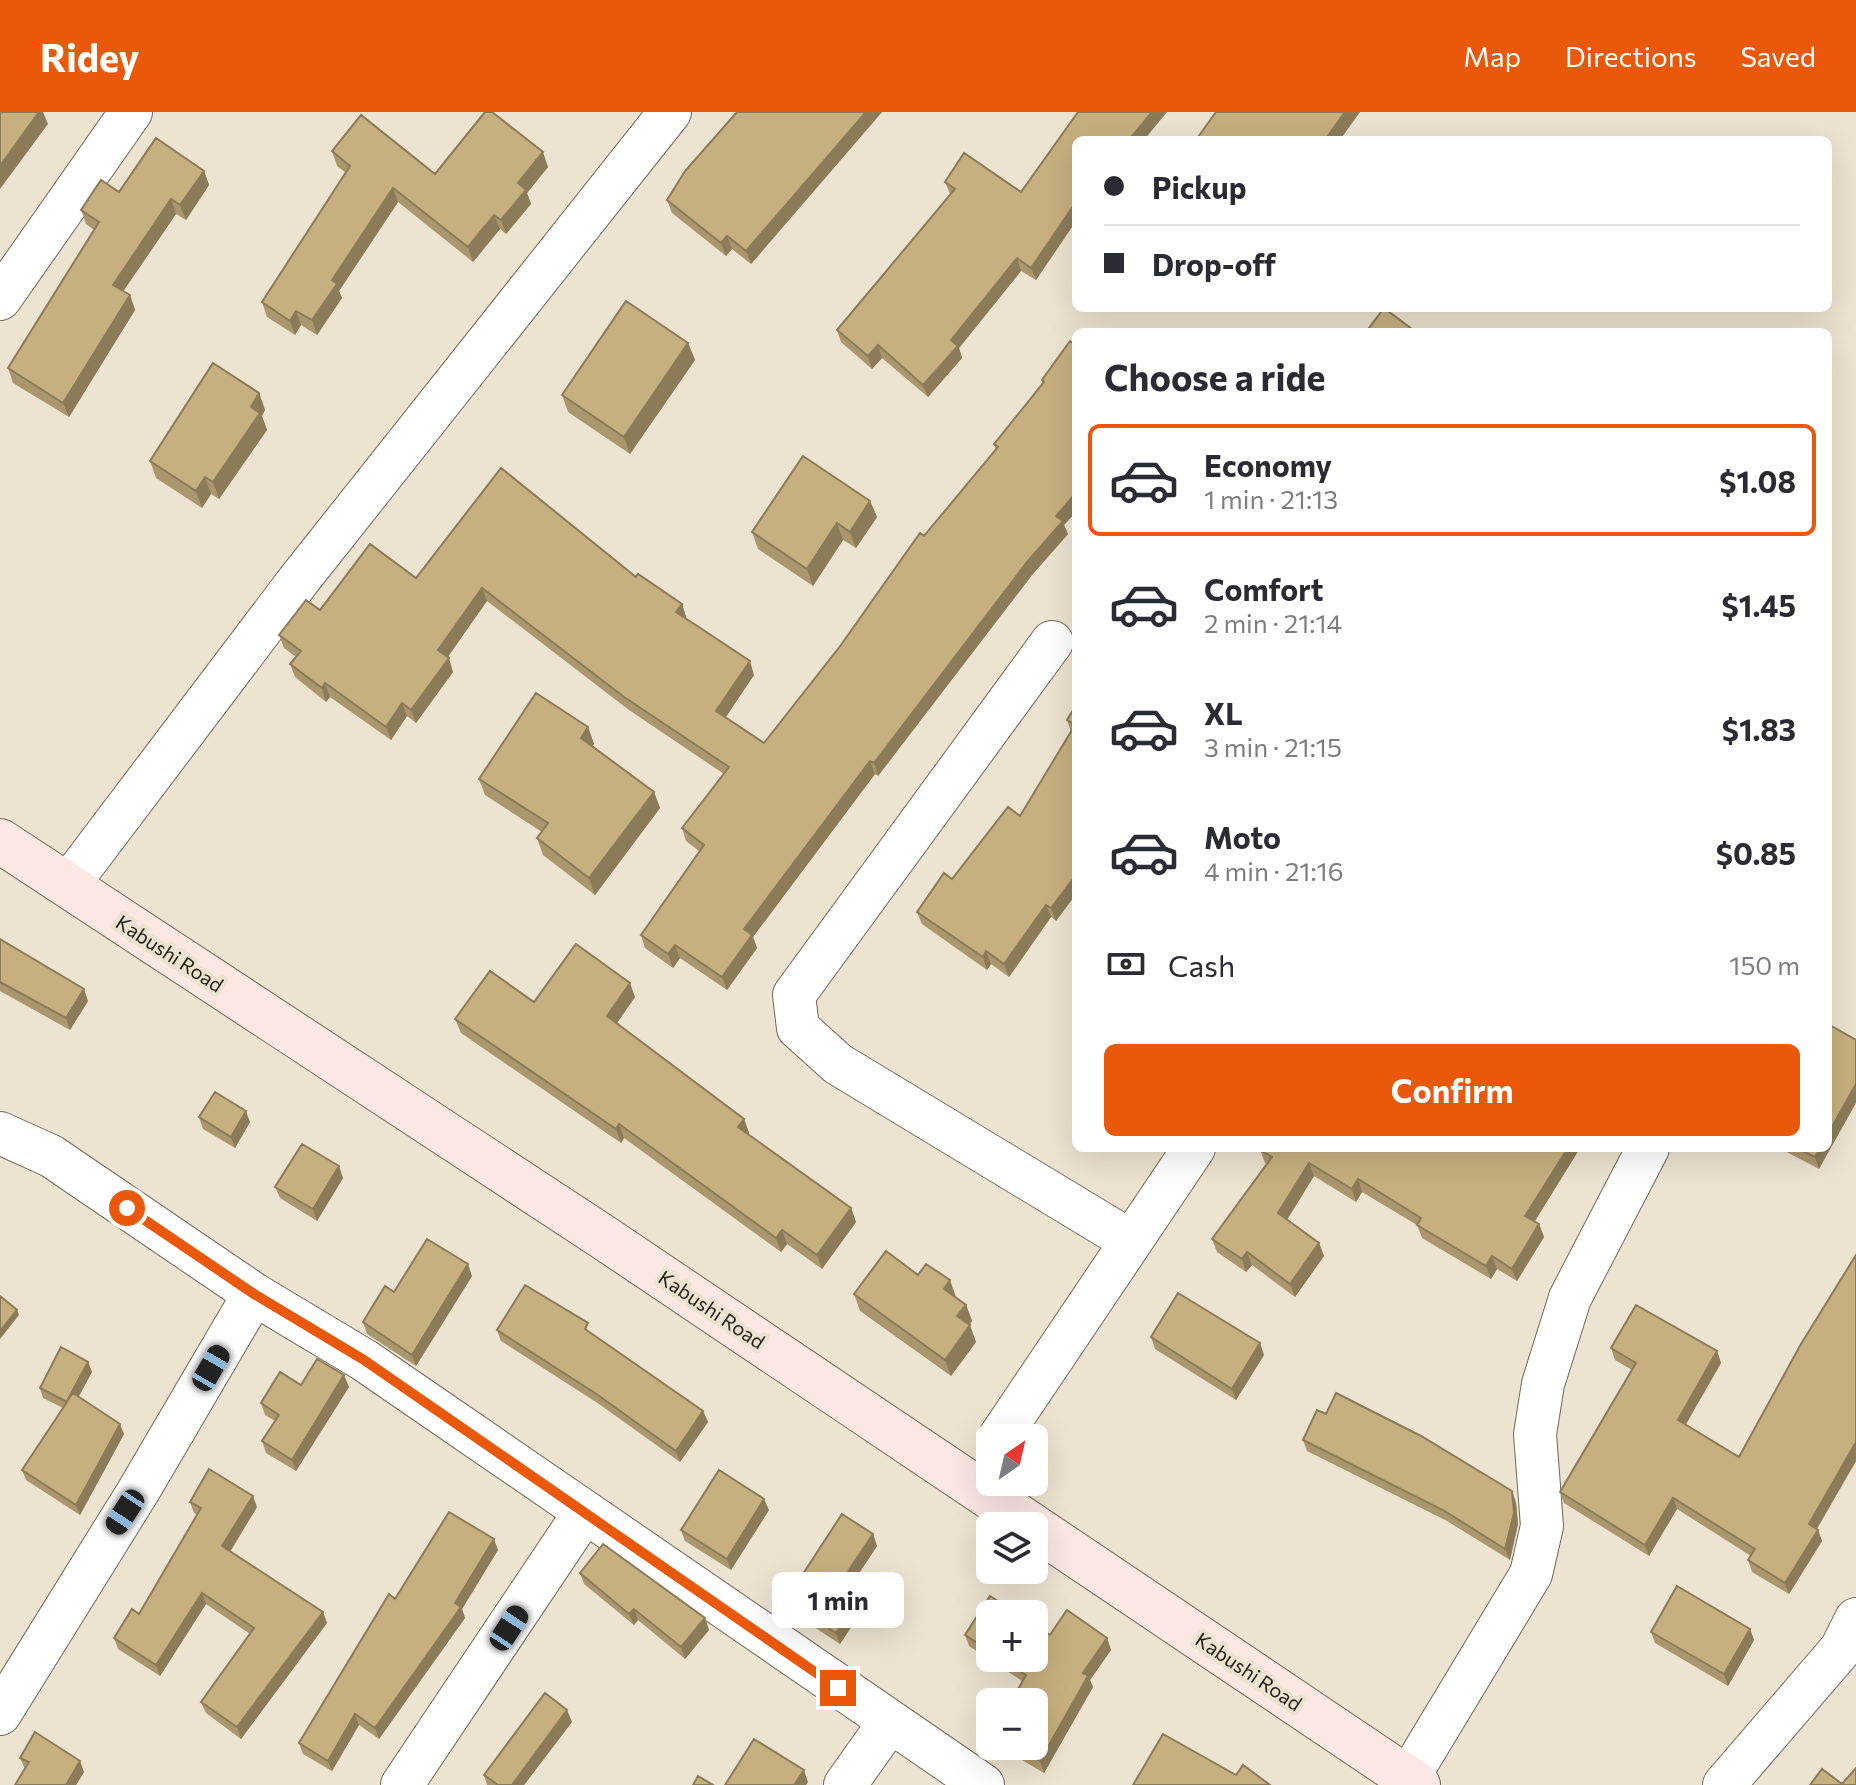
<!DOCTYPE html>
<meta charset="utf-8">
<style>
body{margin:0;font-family:Commissioner,sans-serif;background:#f7f7f7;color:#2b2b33;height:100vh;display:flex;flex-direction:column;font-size:30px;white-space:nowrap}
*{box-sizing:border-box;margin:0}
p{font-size:26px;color:#7c7c81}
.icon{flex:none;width:44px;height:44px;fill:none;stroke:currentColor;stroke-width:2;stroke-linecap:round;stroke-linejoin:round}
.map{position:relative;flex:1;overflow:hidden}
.details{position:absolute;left:1072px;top:216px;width:760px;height:824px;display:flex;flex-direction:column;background:#fff;border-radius:12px;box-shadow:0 8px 32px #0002}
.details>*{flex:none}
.hud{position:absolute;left:1072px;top:24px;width:760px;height:176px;border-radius:12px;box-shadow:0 8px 32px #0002;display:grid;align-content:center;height:176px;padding:0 32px;background:#fff}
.needle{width:52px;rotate:34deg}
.controls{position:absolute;left:976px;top:1312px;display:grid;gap:16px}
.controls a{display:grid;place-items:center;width:72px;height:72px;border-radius:12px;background:#fff;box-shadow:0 8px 32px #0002;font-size:40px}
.end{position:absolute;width:36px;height:36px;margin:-18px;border:10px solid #ea580c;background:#fff;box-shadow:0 0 0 4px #fff}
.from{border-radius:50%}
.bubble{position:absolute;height:56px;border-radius:12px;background:#fff;box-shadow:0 8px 32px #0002;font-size:26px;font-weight:700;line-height:56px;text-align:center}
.car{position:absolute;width:24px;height:48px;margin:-24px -12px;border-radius:10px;box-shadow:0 0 6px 2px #0007;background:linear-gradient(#222 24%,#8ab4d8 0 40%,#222 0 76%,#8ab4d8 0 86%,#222 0)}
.hud b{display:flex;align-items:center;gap:28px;height:76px;font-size:30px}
.hud b+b{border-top:2px solid #e1e1e2}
.hud i{width:20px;height:20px;background:#2b2b33}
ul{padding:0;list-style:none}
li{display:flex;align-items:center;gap:24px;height:112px;margin:0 16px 12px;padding:0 16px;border:4px solid transparent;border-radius:12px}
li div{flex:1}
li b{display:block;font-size:30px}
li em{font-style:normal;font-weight:700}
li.selected{border-color:#ea580c}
li>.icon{width:72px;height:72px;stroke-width:1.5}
h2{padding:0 32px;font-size:36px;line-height:96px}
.pay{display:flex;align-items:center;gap:20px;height:88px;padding:0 32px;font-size:30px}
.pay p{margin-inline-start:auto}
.cta{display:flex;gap:16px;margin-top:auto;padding:16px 32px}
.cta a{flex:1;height:92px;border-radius:12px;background:#ea580c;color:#fff;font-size:32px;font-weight:700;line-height:92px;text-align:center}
header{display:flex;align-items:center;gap:48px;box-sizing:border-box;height:112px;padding:0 40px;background:#ea580c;color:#fff}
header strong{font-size:38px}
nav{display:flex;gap:44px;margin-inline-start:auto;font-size:28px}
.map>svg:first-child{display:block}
</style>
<header>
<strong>Ridey</strong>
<nav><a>Map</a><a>Directions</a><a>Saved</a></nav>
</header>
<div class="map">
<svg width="1856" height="1673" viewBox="0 0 1856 1673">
<rect width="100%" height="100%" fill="#ece3d0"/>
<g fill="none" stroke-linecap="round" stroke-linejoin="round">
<!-- street casing -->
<g stroke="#716959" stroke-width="44">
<path id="street" d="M0,187L131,0
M1052,530L794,883L798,916L838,952L1129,1128
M68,773L298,469L670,0
M0,1021L51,1044L254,1182L364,1248L983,1673
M999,1326L1194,1036
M0,1602L139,1378L254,1182
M1408,1666L1531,1462L1542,1414L1535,1322L1543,1272L1570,1186L1648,1036
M402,1673L584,1401
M845,1673L889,1611
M1724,1673L1841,1537L1856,1507"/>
</g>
<!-- secondary casing -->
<g stroke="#716959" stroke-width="46">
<path id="secondary" d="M0,729L603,1125L1418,1673"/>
</g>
<!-- street -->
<use href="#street" stroke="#fff" stroke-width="42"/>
<!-- secondary -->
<use href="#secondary" stroke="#fbe8e2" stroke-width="44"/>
</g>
<!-- wall -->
<path fill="#ab976d" d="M737,0H882L751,152L732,137L726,144L672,101L667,88Z
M1076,28V109L1036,168L1021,159L959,236L962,246L928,285L882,246L872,257L841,230L837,218L950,82L945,70L1021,80Z
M332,39L435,62L548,55L527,81L531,92L506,122L500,117L473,150L398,90L339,179L342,186L317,223L301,213L295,223L267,205L262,190L346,61L337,54Z
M204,59L209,73L186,108L176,102L123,179L130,183L135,198L69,305L13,271L8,256L94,118L86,112L81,98L119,80Z
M688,231L695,248L630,342L568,300L562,283Z
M1076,233V400L1064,413L1068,422L1032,463L878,664L875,662L753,825L757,836L727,878L680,846L673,856L645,836L641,823L699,739L686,729L682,716L724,662L629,598L487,489L447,545L453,560L416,611L407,604L391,628L330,585L326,590L295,565L290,552L296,545L284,536L279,523L320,498L416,466L636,465L682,492L686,505V506L754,563L726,605L764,631L841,533L924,424L996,338L994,332L1043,271L1042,268Z
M259,281L265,298L262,304L267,318L219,387L211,382L202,396L156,366L150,349Z
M870,389L877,405L856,436L843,428L813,474L758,437L752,420Z
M1076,593V782L1056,809L1051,805L1009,865L991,852L987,858L922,812L917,800L1020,704L1071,620L1067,608Z
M588,615L594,632L593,634L654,680L660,696L595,783L543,743L537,726L542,720L485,683L479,667Z
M0,827L88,889L70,918L0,879Z
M635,885L617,911L744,1007L749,1021L748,1022L851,1096L856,1110L822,1157L787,1132L781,1140L624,1026L621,1031L461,921L455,907L534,890Z
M199,1005L250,1010L235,1036L203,1017Z
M1261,1036H1580L1535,1109L1539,1112L1544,1125L1517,1169L1497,1157L1491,1167L1422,1126L1417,1113L1362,1080L1356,1090L1314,1064L1287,1108L1319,1131L1324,1144L1295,1185L1252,1153L1246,1160L1217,1140L1212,1127L1266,1052L1265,1051L1260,1038Z
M1779,1036H1828L1819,1057Z
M343,1066L317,1109L280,1086L275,1075Z
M1856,1143V1349L1817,1417L1822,1429L1789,1482L1752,1460L1748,1448L1751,1444L1677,1397L1649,1444L1564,1391L1560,1380L1632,1258L1615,1248L1611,1236L1717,1239L1721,1251L1686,1312L1739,1345Z
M918,1163L966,1193L972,1209L969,1213L976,1230L951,1264L860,1199L854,1182Z
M472,1164L416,1254L367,1222L363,1210L394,1180Z
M497,1218L592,1222L703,1299L708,1310L680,1350L599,1292L501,1229Z
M1151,1225L1264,1243L1236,1288L1155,1237Z
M88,1250L92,1260L78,1285L124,1322L80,1403L26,1368L22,1358L63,1296L43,1286L40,1276Z
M301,1273L349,1275L296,1359L266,1341L262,1329L275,1309L265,1303L261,1291Z
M1303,1328L1512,1379L1516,1391L1518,1412L1510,1448L1447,1409L1307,1339Z
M190,1390L257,1395L230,1440L323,1500L327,1511L241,1627L206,1601L201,1590L250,1522L206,1492L160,1564L118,1537L114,1526L139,1502L197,1403L194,1401Z
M769,1398L731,1458L685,1429L681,1418Z
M873,1422L877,1434L844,1484L855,1491L859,1503L840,1532L791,1500L786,1488Z
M498,1438L462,1497L465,1506L379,1627L359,1613L332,1659L303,1642L299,1631L395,1487Z
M580,1461L705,1506L709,1518L685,1547L638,1508L634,1513L584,1472Z
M990,1502V1546H1034L1050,1523L1107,1526L1111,1538L1090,1568L1093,1575L1044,1661L1015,1644L1012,1634H1034L1022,1569L969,1534L965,1523Z
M1750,1517L1754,1528L1728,1574L1655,1531L1651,1520Z
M572,1610L524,1673H487L484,1663Z
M20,1646L84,1660L76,1673H15L25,1657Z"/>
<!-- shaded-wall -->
<path fill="#8b7b59" d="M39,0H43L48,12L0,77V54Z
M866,0H882L751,152L746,139Z
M1152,0H1167L1144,28H1129Z
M1345,0H1360L1340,28H1325Z
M543,40L548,55L527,81L531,92L506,122L501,108L518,71Z
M204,59L209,73L186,108L180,93Z
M393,76L398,90L339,179L342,186L317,223L312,208L332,168Z
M171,87L176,102L118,187L113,173Z
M1072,96L1076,109L1036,168L1031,156Z
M494,103L500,117L473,150L468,135Z
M727,124L732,137L726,144L721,131Z
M1017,146L1021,159L959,236L962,246L928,285L923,273L951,228Z
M130,183L135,198L69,305L63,291Z
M296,199L301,213L295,223L290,209Z
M688,231L695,248L630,342L624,325Z
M878,233L882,246L872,257L868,244Z
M259,281L265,298L262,304L267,318L219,387L213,370L251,295Z
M205,365L211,382L202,396L196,379Z
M1076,381V400L1064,413L1068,422L1032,463L878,664L874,651L1056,404Z
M870,389L877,405L856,436L850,420Z
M837,411L843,428L813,474L807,457Z
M482,476L487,489L443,552L438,538Z
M682,492L686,505L681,513L676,500Z
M449,546L453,560L416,611L411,598Z
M750,549L754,563L721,612L716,599Z
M325,571L330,585L326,590L322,576Z
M402,591L407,604L391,628L386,615Z
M588,615L594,632L587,643L581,626Z
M870,649L875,662L753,825L757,836L727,878L722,865L744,817Z
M654,680L660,696L595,783L589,766Z
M1076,763V782L1056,809L1051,796Z
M1046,793L1051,805L1009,865L1004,852Z
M675,833L680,846L673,856L668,842Z
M986,839L991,852L987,858L983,845Z
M630,871L635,885L612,918L607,904Z
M84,877L88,889L70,918L66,906Z
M1856,972V991L1819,1057L1815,1045L1820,1036H1828V1022Z
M246,999L250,1010L235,1036L231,1025Z
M744,1007L749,1021L743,1029L738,1015Z
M619,1012L624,1026L621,1031L616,1017Z
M1568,1036H1580L1530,1117L1525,1104Z
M1309,1051L1314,1064L1283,1114L1278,1101Z
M339,1054L343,1066L317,1109L313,1097Z
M1358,1067L1362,1080L1356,1090L1352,1077Z
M851,1096L856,1110L822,1157L817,1143Z
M1539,1112L1544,1125L1517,1169L1512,1157Z
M782,1118L787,1132L781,1140L776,1126Z
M1319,1131L1324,1144L1295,1185L1290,1172Z
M1247,1140L1252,1153L1246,1160L1242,1147Z
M1492,1144L1497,1157L1491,1167L1486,1154Z
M468,1152L472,1164L416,1254L412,1243Z
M950,1168L956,1185L944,1177Z
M966,1193L972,1209L963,1221L957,1204Z
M17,1198L19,1203L0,1227V1219Z
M970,1213L976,1230L951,1264L945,1248Z
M1260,1231L1264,1243L1236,1288L1232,1277Z
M1717,1239L1721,1251L1682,1319L1678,1308Z
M88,1250L92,1260L71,1299L67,1289Z
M344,1263L349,1275L296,1359L292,1348Z
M703,1299L708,1310L680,1350L676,1339Z
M120,1312L124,1322L80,1403L76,1393Z
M1856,1330V1349L1813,1423L1809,1412Z
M1512,1379L1516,1391L1518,1412L1510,1448L1505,1437Z
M253,1384L257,1395L226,1446L222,1434Z
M1673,1386L1677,1397L1649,1444L1645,1433Z
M764,1387L769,1398L731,1458L727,1447Z
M1818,1418L1822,1429L1789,1482L1785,1471Z
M873,1422L877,1434L840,1490L835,1479Z
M494,1427L498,1438L462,1497L465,1506L379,1627L375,1616Z
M202,1481L206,1492L160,1564L156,1553Z
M855,1491L859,1503L840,1532L836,1521Z
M634,1497L638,1508L634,1513L629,1502Z
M323,1500L327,1511L241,1627L237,1615Z
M705,1506L709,1518L685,1547L681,1535Z
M1750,1517L1754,1528L1728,1574L1724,1562Z
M1107,1526L1111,1538L1090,1568L1093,1575L1044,1661L1040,1649L1083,1561Z
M567,1598L572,1610L524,1673H512Z
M355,1602L359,1613L332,1659L328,1649Z
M80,1649L84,1660L76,1673H66Z
M804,1658L808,1670L806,1673H794Z"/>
<!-- building -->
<path fill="#c7b07f" stroke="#8b7b59" stroke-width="2" d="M0,0H39L0,54Z
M485,0H492L543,40L518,71L526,78L501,108L494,103L468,135L393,76L332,168L337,172L312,208L296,199L290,209L262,190L350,54L332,39L361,3L435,62Z
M737,0H866L746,139L727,124L721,131L667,88L685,59Z
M1078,0H1152L1129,28H1076V99L1072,96L1031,156L1017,146L951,228L958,234L923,273L878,233L868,244L837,218L955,77L945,70L964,41L1021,80Z
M1216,0H1345L1325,28H1196Z
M156,26L204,59L180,93L171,87L113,173L130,183L63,291L8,256L99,110L81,98L101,68L119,80Z
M626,189L688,231L624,325L562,283Z
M1384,196L1416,220H1366Z
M1070,229L1076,233V381L1056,404L1063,409L1027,450L874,651L870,649L744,817L752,823L722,865L675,833L668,842L641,823L704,733L682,716L729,655L624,585L482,476L438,538L449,546L411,598L402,591L386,615L325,571L322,576L290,552L301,539L279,523L306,488L320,498L370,432L416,466L501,356L636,465L638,462L682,492L676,500L750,549L716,599L764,631L841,533L920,421L924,424L998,335L994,332L1044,270L1042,268Z
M213,251L259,281L251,295L260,301L213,370L205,365L196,379L150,349Z
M803,344L870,389L850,420L837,411L807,457L752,420Z
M536,581L588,615L581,626L654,680L589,766L537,726L548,711L479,667Z
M1076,593V763L1051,796L1046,793L1004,852L986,839L983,845L917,800L944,761L952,767L1008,695L1020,704L1075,613L1067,608Z
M0,827L84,877L66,906L0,870Z
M576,832L630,871L607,904L744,1007L738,1015L851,1096L817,1143L782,1118L776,1126L619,1012L616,1017L455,907L490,859L534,890Z
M1828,912L1856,928V972L1828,1022Z
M215,980L246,999L231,1025L199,1005Z
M302,1032L339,1054L313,1097L275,1075Z
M1261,1036H1568L1525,1104L1539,1112L1512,1157L1492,1144L1486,1154L1417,1113L1421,1106L1358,1067L1352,1077L1309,1051L1278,1101L1319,1131L1290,1172L1247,1140L1242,1147L1212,1127L1272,1045L1260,1038Z
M1796,1036H1820L1815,1045Z
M427,1127L468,1152L412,1243L363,1210L385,1174L394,1180Z
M886,1139L918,1163L926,1152L950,1168L944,1177L966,1193L957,1204L970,1213L945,1248L854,1182Z
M1856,1143V1330L1809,1412L1818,1418L1785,1471L1748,1448L1755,1437L1673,1386L1645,1433L1560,1380L1636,1251L1611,1236L1636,1193L1717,1239L1678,1308L1739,1345L1801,1232Z
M525,1173L588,1211L585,1217L703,1299L676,1339L595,1281L497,1218Z
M1178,1181L1260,1231L1232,1277L1151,1225Z
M0,1184L17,1198L0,1219Z
M61,1235L88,1250L67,1289L73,1281L120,1312L76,1393L22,1358L67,1290L40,1276Z
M317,1247L344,1263L292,1348L262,1329L279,1303L261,1291L280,1260L301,1273Z
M1336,1281L1421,1324L1512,1379L1514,1401L1505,1437L1443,1398L1303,1328L1317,1298L1326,1302Z
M209,1357L253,1384L222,1434L323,1500L237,1615L201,1590L254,1516L202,1481L156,1553L114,1526L132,1497L139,1502L201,1396L190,1390Z
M719,1358L764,1387L727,1447L681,1418Z
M449,1400L494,1427L455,1491L461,1495L375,1616L355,1602L328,1649L299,1631L389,1482L395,1487Z
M842,1402L873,1422L835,1479L855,1491L836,1521L786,1488Z
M603,1432L705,1506L681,1535L634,1497L629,1502L580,1461Z
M1677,1474L1750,1517L1724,1562L1651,1520Z
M990,1484L1018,1502H990V1539L965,1523Z
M1067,1498L1107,1526L1083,1561L1088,1564L1040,1649L1014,1634H1034V1590H1011L1026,1563L1000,1546H1034V1513L1050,1523Z
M545,1581L567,1598L512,1673H498L484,1663Z
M35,1620L80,1649L66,1673H15L29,1650L20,1646Z
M1163,1622L1236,1663L1243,1653L1270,1673H1133Z
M754,1627L804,1658L794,1673H725Z
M1856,1656V1673H1810L1822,1657L1842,1672Z
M698,1664L713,1673H693Z"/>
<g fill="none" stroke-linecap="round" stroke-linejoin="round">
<!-- route -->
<path stroke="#ea580c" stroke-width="10" d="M127,1096L254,1182L364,1248L838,1576"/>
</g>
<g text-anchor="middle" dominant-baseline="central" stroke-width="8" stroke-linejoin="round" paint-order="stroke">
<!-- street labels -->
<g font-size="20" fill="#221f18" stroke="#ece3d0">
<text transform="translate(170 841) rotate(33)">Kabushi Road</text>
<text transform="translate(712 1197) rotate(34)">Kabushi Road</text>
<text transform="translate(1249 1559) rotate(34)">Kabushi Road</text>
</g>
</g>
</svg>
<div class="controls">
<a><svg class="needle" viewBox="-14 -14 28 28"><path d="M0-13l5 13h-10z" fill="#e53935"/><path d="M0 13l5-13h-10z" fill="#7c7c81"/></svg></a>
<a><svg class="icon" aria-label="layers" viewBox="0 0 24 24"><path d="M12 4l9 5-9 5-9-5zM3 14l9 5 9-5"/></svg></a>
<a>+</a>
<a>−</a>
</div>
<i class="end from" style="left:127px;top:1096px"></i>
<i class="end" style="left:838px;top:1576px"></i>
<div class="bubble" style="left:772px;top:1460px;width:132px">1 min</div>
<i class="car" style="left:211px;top:1256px;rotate:30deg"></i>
<i class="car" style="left:125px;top:1400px;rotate:213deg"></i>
<i class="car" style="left:509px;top:1516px;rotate:33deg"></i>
<div class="hud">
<b><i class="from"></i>Pickup</b>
<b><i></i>Drop-off</b>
</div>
<section class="details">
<h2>Choose a ride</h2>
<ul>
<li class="selected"><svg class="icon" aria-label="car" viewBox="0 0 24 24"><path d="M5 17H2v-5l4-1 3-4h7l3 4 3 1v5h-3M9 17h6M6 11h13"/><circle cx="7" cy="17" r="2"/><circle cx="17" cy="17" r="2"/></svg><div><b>Economy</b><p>1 min · 21:13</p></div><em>$1.08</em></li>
<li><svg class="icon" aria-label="car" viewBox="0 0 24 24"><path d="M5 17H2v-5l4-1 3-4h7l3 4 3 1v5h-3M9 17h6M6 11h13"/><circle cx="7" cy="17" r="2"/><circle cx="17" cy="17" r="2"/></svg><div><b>Comfort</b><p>2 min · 21:14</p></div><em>$1.45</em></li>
<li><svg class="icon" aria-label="car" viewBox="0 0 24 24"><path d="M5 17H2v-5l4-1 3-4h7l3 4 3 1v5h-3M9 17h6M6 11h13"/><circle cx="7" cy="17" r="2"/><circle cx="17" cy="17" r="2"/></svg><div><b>XL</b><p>3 min · 21:15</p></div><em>$1.83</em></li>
<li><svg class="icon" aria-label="car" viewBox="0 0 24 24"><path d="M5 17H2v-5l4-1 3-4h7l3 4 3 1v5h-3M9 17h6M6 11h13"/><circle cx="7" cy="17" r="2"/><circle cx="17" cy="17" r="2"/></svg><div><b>Moto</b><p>4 min · 21:16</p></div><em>$0.85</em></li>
</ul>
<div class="pay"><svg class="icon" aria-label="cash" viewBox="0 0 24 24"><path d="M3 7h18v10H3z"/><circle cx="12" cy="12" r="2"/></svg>Cash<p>150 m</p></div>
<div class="cta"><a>Confirm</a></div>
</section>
</div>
